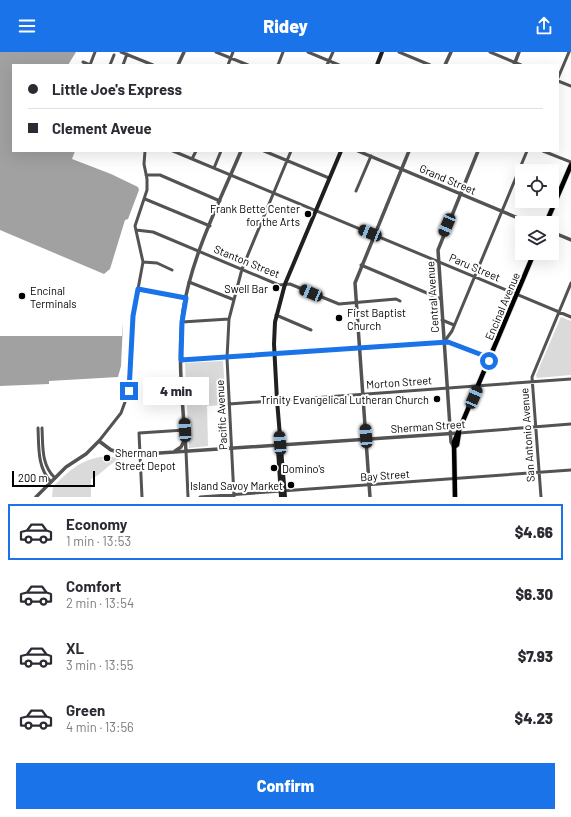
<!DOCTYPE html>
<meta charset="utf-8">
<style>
body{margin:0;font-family:Barlow,sans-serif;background:#f7f7f7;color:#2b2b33;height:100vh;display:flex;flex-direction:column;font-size:15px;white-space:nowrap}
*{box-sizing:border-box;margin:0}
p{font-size:13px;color:#7c7c81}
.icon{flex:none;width:22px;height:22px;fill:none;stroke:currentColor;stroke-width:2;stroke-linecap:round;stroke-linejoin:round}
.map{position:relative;height:445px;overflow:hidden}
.drawer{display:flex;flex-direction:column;background:#fff;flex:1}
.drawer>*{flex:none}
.banner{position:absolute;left:12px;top:12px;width:547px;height:88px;border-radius:0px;box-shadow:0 4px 16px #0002;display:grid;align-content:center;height:88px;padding:0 16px;background:#fff}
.controls{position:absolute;left:515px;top:112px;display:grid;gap:8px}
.controls a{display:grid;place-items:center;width:44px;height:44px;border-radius:0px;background:#fff;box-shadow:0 4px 16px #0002;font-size:20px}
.scale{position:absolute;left:12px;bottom:10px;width:83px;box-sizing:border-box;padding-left:4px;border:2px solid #000;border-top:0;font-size:11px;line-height:14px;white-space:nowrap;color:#000;-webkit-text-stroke:3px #fff;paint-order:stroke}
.end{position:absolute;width:18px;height:18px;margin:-9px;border:5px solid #1a73e8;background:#fff;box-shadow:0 0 0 2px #fff}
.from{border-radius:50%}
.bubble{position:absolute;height:28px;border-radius:0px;background:#fff;box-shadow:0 4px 16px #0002;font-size:13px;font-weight:800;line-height:28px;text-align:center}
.car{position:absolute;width:12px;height:24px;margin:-12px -6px;border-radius:5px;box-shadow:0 0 3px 1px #0007;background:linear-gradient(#222 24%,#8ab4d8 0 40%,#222 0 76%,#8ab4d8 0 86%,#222 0)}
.banner b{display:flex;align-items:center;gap:14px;height:38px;font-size:15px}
.banner b+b{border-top:1px solid #e1e1e2}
.banner i{width:10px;height:10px;background:#2b2b33}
ul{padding:7px 0 0;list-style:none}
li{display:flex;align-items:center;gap:12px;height:56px;margin:0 8px 6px;padding:0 8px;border:2px solid transparent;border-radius:0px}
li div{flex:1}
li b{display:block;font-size:15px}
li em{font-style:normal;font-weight:800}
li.active{border-color:#1a73e8}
li>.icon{width:36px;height:36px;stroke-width:1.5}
.action{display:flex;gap:8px;margin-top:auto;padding:8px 16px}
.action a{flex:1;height:46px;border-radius:0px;background:#1a73e8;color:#fff;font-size:16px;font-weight:800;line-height:46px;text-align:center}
header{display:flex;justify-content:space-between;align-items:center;height:52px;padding:0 16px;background:#1a73e8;color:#fff;font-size:18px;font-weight:800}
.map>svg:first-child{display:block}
</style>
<header><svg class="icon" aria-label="menu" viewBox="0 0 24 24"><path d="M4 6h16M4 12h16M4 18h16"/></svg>Ridey<svg class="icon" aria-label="share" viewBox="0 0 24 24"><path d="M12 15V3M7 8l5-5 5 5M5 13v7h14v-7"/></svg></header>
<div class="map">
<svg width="571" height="445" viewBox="0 0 571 445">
<rect width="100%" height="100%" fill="#fff"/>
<!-- green -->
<path fill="#dadada" d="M561,265L571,269V323L537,326L536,323Z
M223,309L226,353L207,354L208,394L189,396L185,311Z
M109,404L120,407C108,412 101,423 91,427V445H52L53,435C69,418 84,405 109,404Z"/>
<!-- water -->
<path fill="#a1a1a1" d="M0,0H76L68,13H13V99H75L72,107L111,122L138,135L139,138L128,167L125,168L110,217L104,222L0,178Z
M0,271H123L121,314L118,325L49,329V332L0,334Z"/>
<!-- pier -->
<path fill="#fff" d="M0,271H123L122,284H0Z"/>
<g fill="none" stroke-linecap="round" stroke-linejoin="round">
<!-- primary casing -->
<g stroke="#dbdbdb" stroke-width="6">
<path id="primary" d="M546,171L571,113
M454,395L457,393L459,381
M455,445L454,390L534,201"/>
</g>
<!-- minor -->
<path stroke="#535353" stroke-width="3" d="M121,0L153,13
M216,0L248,13
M308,0L339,13
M399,0L430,13
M490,0L521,13
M83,10L90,13
M90,13L95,0
M110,13L114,3
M123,13L127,2
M228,13L233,0
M278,13L283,0
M327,13L333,0
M558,26L569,0
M558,29L571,34
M173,99L571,265
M264,99L329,126
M543,99L571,110
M192,107L196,99
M214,116L221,99
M146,123H160L220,149
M356,139L371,104
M145,147L210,174
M136,178L153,180L279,233L290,232L339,252L396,247L400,249
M143,210L157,211L172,218
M361,213L441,247
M189,230L232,247
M138,237L186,246
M276,263L311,278
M442,268L454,273
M182,270L229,267
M444,290L452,279L527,99
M181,308L449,290L490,306
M229,352L571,327
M38,376C39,395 37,415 51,430
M42,376C43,394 41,413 55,426
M459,381L571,372
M99,389L121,361L129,339L133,264L143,210L135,174L147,138V127L144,112L145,99
M186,399L188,445
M142,445L139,381L185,378
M200,445L571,418
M234,445L227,306L229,267L242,217L291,99
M541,445L532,325L571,231"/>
<!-- tertiary -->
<path stroke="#535353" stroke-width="3.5" d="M178,13L184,0
M445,13L451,0
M514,13L519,0
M358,99L530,171
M552,180L571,188
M454,395L451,390L438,198L478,99
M175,399L181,395L184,389
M186,399C183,354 177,305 183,259C192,203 219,151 241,99
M36,445L66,415L86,402L99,389L111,398L130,403L459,381
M370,445L355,231L409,99"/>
<!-- secondary -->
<path stroke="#202020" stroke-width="4" d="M377,13L382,0
M280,394L278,397L281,445
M285,445L277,348L274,292L275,270L285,232L341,99"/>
<!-- primary -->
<use href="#primary" stroke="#000" stroke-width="4.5"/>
</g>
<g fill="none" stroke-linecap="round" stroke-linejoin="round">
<!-- route -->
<path stroke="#1a73e8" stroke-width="5" d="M129,339L133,264L138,237L186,246L182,270L181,308L448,290L490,306L489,309"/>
</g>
<!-- markers -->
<g fill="#000" stroke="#fff" stroke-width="1.5">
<circle cx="308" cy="162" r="4"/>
<circle cx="276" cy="236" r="4"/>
<circle cx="22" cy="244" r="4"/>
<circle cx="339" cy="266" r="4"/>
<circle cx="437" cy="347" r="4"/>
<circle cx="107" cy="406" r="4"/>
<circle cx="274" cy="416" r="4"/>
<circle cx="291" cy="433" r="4"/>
</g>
<g text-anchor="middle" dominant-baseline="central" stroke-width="4" stroke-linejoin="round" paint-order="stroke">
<!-- street labels -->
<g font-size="11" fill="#000" stroke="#fff">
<text transform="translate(448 127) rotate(23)">Grand Street</text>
<text transform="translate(247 209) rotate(22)">Stanton Street</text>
<text transform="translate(475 215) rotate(23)">Paru Street</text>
<text transform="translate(432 245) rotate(-94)">Central Avenue</text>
<text transform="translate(502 254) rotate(-67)">Encinal Avenue</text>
<text transform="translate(399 330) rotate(-4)">Morton Street</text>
<text transform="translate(221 363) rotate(-93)">Pacific Avenue</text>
<text transform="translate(428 374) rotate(-4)">Sherman Street</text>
<text transform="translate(527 383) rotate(-94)">San Antonio Avenue</text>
<text transform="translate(385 423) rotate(-4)">Bay Street</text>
</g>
<!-- poi labels -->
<g font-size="11" fill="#000" stroke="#fff" text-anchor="end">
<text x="300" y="156">Frank Bette Center<tspan x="300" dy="13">for the Arts</tspan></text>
<text x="268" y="236">Swell Bar</text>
<text x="30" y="238" text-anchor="start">Encinal<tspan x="30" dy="13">Terminals</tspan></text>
<text x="347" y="260" text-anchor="start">First Baptist<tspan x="347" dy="13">Church</tspan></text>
<text x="429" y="347">Trinity Evangelical Lutheran Church</text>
<text x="115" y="400" text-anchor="start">Sherman<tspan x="115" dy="13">Street Depot</tspan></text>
<text x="282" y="416" text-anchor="start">Domino's</text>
<text x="283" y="433">Island Savoy Market</text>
</g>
</g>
</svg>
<div class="controls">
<a><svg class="icon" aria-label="locate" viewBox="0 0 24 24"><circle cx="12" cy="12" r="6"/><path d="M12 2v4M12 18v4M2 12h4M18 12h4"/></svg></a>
<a><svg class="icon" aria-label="layers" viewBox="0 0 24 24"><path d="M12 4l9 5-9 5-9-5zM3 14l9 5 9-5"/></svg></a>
</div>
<div class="scale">200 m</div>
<i class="end from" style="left:489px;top:309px"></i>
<i class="end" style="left:129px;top:339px"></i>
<div class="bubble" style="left:143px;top:325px;width:66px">4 min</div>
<i class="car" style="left:447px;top:173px;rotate:203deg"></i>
<i class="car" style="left:370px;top:181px;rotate:292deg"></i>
<i class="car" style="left:311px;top:241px;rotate:293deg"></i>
<i class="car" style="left:474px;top:345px;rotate:23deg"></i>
<i class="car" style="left:185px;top:378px;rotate:357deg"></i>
<i class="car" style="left:366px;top:384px;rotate:356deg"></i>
<i class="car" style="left:280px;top:391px;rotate:356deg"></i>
<div class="banner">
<b><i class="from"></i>Little Joe's Express</b>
<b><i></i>Clement Aveue</b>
</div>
</div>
<section class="drawer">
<ul>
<li class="active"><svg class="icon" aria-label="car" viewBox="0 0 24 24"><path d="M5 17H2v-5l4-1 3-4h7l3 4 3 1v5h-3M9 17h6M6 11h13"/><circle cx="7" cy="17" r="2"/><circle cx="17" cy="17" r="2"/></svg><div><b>Economy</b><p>1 min · 13:53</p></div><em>$4.66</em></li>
<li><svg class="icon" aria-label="car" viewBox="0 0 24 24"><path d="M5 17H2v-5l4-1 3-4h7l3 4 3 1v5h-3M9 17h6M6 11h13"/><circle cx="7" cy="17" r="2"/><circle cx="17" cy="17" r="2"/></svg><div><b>Comfort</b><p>2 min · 13:54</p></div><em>$6.30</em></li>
<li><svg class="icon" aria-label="car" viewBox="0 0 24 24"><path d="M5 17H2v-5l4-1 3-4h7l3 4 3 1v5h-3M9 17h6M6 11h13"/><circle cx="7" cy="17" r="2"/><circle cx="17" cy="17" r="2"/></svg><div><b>XL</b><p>3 min · 13:55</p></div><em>$7.93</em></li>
<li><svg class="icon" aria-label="car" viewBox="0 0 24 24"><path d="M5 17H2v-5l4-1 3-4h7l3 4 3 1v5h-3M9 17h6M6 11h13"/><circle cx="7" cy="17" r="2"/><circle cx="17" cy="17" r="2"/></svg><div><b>Green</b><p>4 min · 13:56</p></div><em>$4.23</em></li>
</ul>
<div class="action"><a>Confirm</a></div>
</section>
